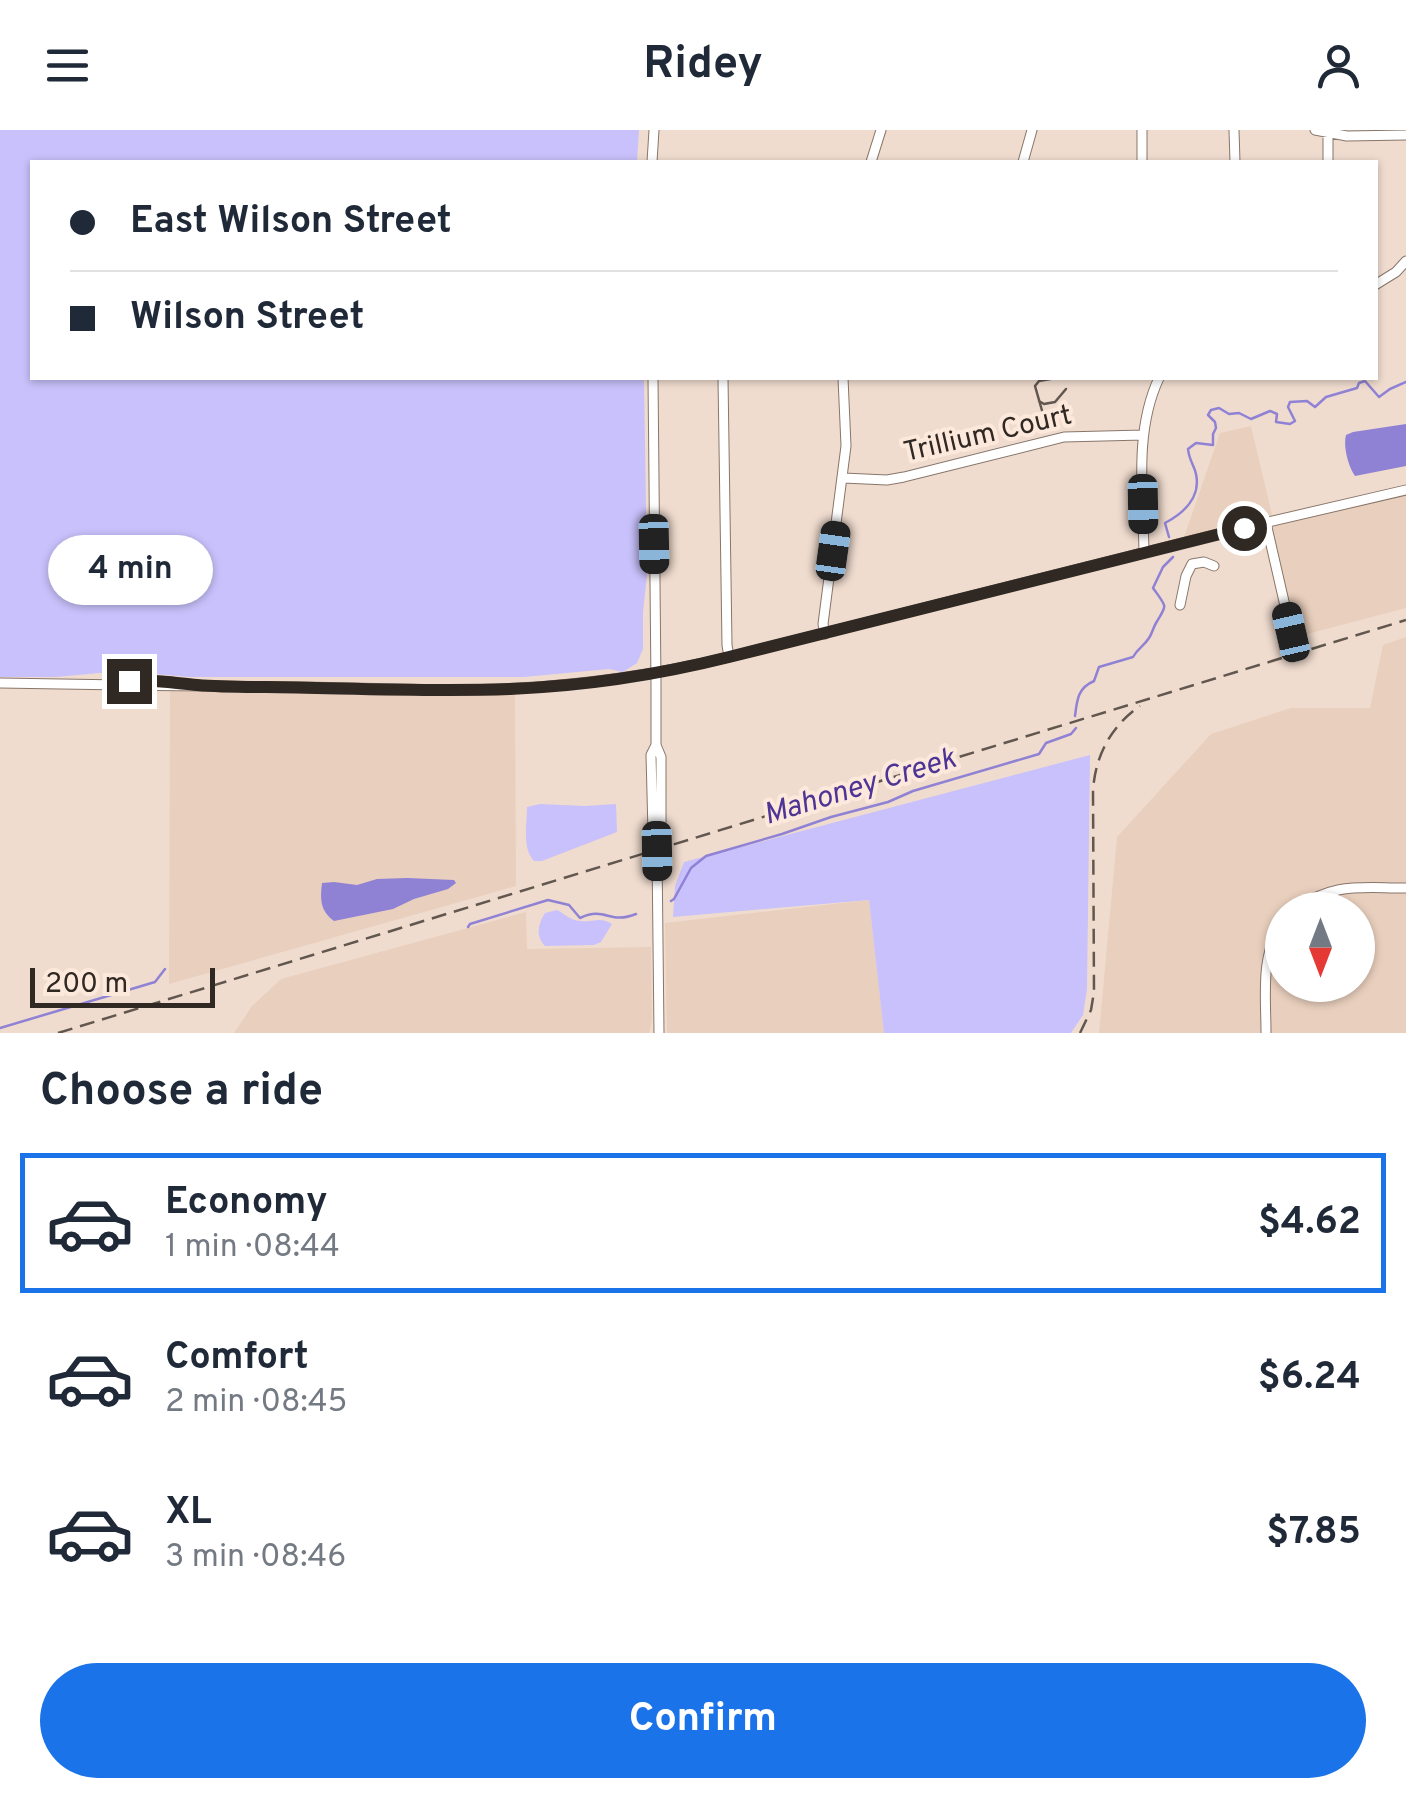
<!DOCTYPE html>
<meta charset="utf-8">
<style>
body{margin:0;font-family:Overpass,sans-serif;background:#f2f2f3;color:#1f2937;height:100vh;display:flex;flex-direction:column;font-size:38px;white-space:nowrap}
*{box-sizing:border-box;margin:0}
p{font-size:32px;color:#747a83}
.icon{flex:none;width:55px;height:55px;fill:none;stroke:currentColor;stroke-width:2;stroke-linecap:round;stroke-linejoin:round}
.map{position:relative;height:903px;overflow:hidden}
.side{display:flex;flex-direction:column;background:#fff;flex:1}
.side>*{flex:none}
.hud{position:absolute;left:30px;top:30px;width:1348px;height:220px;border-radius:0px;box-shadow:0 2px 8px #0004;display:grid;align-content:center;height:220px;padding:0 40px;background:#fff}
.needle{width:65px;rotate:180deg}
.tools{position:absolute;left:1265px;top:762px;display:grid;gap:20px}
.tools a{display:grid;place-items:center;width:110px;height:110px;border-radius:50%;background:#fff;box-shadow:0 2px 8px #0004;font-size:50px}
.scale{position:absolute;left:30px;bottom:25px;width:185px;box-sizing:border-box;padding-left:10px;border:5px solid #2f2823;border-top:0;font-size:28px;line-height:35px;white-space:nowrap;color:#2f2823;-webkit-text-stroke:8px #fde9dc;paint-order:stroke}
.end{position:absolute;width:45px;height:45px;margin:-22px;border:12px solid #2f2823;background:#fff;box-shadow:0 0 0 5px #fff}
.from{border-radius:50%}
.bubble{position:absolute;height:70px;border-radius:35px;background:#fff;box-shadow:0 2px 8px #0004;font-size:32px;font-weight:700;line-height:70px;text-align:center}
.car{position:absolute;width:30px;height:60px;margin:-30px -15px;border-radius:12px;box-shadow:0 0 8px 2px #0007;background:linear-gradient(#222 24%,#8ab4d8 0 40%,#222 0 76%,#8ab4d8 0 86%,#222 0)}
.hud b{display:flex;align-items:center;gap:35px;height:95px;font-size:38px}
.hud b+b{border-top:2px solid #e0e1e3}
.hud i{width:25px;height:25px;background:#1f2937}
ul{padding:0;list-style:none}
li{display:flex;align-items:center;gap:30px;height:140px;margin:0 20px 15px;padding:0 20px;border:5px solid transparent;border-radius:0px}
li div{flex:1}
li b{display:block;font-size:38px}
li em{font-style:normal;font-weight:700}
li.on{border-color:#1a73e8}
li>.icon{width:90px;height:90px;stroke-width:1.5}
h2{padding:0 40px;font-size:45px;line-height:120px}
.button{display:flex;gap:20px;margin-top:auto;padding:20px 40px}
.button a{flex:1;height:115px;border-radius:60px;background:#1a73e8;color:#fff;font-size:40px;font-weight:700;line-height:115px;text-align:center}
header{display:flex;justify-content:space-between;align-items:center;height:130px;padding:0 40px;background:#fff;font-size:45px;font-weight:700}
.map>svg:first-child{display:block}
</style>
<header><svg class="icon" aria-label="menu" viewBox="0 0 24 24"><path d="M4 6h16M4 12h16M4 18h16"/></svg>Ridey<svg class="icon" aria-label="person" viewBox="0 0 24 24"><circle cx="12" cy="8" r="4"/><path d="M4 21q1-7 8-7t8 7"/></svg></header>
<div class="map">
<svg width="1406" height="903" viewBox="0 0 1406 903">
<rect width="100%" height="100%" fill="#f0dccf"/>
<!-- built -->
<path fill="#e9cfbd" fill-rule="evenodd" d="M1251,296L1273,389L1183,410L1220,303Z
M1406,363V478L1296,507L1269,397Z
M1406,507V903H1099L1117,707L1211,604L1291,578H1370L1383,515ZM1282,780H1358V855H1282Z
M170,561L515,564L516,756L169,854Z
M869,770L884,903H667L665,793Z
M526,782L527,819L651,817L652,890L649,903H234L252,876L281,849Z"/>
<!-- green -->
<path fill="#c8c1fb" d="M0,0H639L637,32H32V248H644L647,445L643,482V519L637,533L623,542L609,539L524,547H189L121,541L56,547H0Z
M1090,625L1087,859L1083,885L1071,903H884L869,770L673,787L675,756L684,732Z
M540,674L585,676L616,674L617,702L542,731H534C522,718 527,695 527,677Z
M557,780C565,784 570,790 580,791C593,793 599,786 612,794L601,812L594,815L545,816C535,806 538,794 545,783Z"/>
<!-- water -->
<path fill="#8f82d4" d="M1406,294V336L1355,346C1348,336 1343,316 1346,305L1353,302Z
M407,748L454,750L456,753L448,759L414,769L393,779L334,791C320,781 320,769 322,753L334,752L357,755L377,749Z"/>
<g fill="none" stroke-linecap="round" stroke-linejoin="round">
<!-- stream -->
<path stroke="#8f82d4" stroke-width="2.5" d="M1169,407L1165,393C1184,383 1201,367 1196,344C1194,335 1189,330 1188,319L1196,313L1213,315V304L1216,298L1215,292L1208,285L1211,280L1219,278L1229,284L1239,283L1251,289L1270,281L1277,284L1276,292L1290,294L1295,291L1288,277L1290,272L1307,271L1315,277L1326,267L1357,258L1359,253L1365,251L1379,267L1390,259L1406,252
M1075,586C1077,569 1078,558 1094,551L1099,537L1133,527C1138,518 1144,516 1149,508C1152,504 1153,498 1156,493C1167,474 1168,479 1153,458L1163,437L1173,427
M671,771L674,769L691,738L706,726L782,704L831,687L888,672L913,661L1039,624L1046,613L1071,604L1076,598
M468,797L470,794L548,770L569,775L580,788C606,776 609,795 636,784
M0,898L155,852L165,839"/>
<!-- minor casing -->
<g stroke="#88766a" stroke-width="11">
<path id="minor" d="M1234,0L1235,32
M1315,0L1347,6L1406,5
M652,32L654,0
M871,32L881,0
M1023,32L1032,0
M1142,32V0
M1328,32V4
M1375,155L1396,142L1406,131
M653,248L656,554V615L651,625L653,702L657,721L659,903
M723,248L727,515L729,527
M843,348L887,350L904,347L1064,307L1143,305
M1266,393L1291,502
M1144,422C1143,364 1134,301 1159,248
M1180,475L1186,446L1192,434L1204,432L1214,436
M825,504L823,494L846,316L843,248
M123,552L141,550L172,552
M0,553C102,555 203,556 305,557C376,558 447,562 518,558C590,554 659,544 729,527L1221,403L1406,360
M656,615L661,627V702L657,711
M1293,780C1336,752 1357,758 1406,758
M1266,903C1266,865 1260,826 1282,794"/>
</g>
<!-- minor -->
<use href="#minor" stroke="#fff" stroke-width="9"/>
<!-- tram -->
<path stroke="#61574f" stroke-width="2.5" d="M1039,271L1044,274L1055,272L1066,259
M1045,291L1035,256L1039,251L1056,248"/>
<!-- rail -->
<path stroke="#61574f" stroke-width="2.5" stroke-dasharray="15 8" stroke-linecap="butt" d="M58,903L1406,490
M1080,903L1091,880L1094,862L1093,661C1095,626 1111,596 1140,576"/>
</g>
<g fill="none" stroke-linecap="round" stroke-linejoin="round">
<!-- route -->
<path stroke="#2f2823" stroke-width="12" d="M129,551C152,549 174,553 197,555C220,557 243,557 266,557C347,558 429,562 510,559C584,556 657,545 729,527L1244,398"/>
</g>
<g text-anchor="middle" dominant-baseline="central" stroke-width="8" stroke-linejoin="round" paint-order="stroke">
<!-- street labels -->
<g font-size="28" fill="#2f2823" stroke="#fde9dc">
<text transform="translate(988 305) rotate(-13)">Trillium Court</text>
</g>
<!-- water labels -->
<g font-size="30" font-style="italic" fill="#4d3495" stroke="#fde9dc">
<text transform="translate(860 658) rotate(-17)">Mahoney Creek</text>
</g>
</g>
</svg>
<div class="tools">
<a><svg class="needle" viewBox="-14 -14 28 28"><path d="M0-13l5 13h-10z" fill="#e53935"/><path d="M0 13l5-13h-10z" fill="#747a83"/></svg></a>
</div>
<div class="scale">200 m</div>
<i class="end from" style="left:1244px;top:398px"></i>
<i class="end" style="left:129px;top:551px"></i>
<div class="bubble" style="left:48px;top:405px;width:165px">4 min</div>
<i class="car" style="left:1143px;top:374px;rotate:179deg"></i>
<i class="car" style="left:654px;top:414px;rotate:179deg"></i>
<i class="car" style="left:833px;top:421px;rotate:8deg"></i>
<i class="car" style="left:1291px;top:502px;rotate:347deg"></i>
<i class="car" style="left:657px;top:721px;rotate:179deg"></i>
<div class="hud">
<b><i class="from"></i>East Wilson Street</b>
<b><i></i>Wilson Street</b>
</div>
</div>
<section class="side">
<h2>Choose a ride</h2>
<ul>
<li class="on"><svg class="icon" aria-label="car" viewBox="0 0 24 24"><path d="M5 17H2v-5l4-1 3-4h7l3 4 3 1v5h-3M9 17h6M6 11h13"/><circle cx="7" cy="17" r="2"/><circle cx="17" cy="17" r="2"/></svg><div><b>Economy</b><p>1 min · 08:44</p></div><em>$4.62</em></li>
<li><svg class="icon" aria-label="car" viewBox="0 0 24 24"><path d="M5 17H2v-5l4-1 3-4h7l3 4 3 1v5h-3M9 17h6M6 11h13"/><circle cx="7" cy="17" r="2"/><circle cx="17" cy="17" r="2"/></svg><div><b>Comfort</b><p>2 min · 08:45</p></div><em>$6.24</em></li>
<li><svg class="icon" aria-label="car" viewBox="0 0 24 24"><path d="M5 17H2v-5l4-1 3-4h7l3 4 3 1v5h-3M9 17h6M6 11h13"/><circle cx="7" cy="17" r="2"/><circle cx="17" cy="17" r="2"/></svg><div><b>XL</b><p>3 min · 08:46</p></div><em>$7.85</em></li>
</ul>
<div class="button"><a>Confirm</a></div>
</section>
